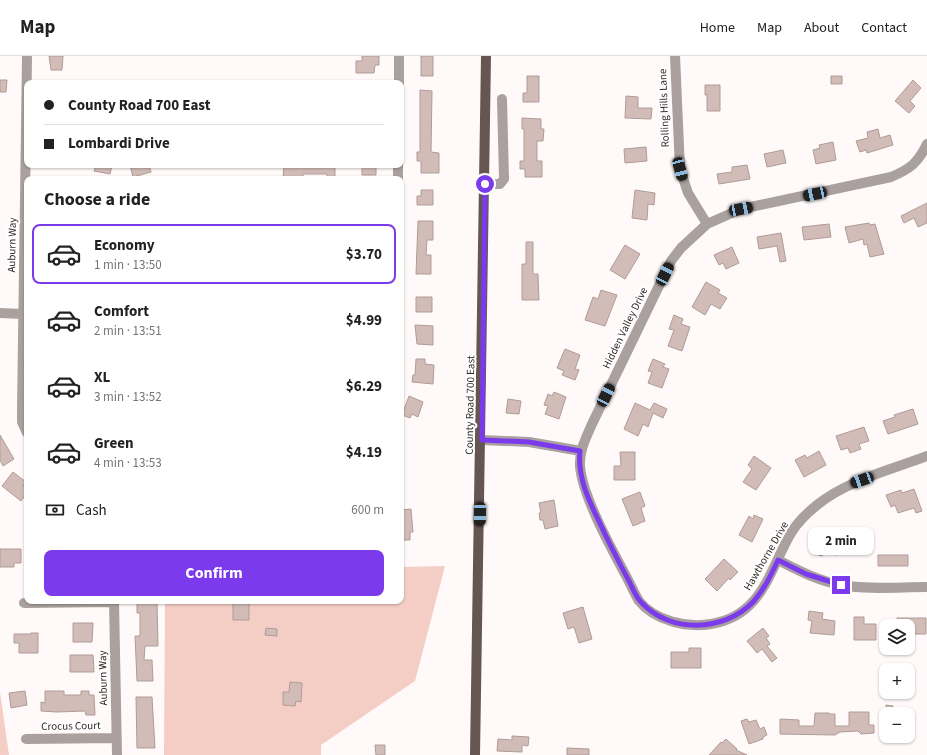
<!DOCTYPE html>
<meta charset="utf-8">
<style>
body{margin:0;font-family:"Source Sans 3",sans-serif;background:#f6f6f6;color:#222;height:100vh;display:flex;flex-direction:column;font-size:15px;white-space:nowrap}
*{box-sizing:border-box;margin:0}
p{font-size:13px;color:#767676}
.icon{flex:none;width:22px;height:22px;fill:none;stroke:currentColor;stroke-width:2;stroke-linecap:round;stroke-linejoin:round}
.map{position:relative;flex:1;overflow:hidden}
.details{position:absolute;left:24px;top:120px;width:380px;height:428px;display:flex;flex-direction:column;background:#fff;border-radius:8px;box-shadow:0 1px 3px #0004}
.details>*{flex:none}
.hud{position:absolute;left:24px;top:24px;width:380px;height:88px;border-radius:8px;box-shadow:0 1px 3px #0004;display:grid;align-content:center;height:88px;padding:0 20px;background:#fff}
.tools{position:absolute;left:879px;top:563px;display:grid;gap:8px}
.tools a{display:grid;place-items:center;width:36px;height:36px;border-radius:8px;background:#fff;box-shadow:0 1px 3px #0004;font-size:20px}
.end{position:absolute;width:18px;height:18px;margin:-9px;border:5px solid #7c3aed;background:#fff;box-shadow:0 0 0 2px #fff}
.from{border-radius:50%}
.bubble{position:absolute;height:28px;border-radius:8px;background:#fff;box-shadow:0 1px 3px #0004;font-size:13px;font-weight:700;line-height:28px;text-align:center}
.car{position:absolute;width:12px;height:24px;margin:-12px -6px;border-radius:5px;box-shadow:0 0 3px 1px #0007;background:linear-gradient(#222 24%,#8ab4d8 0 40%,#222 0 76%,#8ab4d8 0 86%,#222 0)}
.hud b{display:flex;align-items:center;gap:14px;height:38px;font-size:15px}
.hud b+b{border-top:1px solid #e0e0e0}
.hud i{width:10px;height:10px;background:#222}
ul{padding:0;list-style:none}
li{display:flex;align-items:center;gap:12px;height:60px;margin:0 8px 6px;padding:0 12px;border:2px solid transparent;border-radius:8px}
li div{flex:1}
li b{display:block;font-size:15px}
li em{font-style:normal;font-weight:700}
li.active{border-color:#7c3aed}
li>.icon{width:36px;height:36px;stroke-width:1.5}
h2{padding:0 20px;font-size:18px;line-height:48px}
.pay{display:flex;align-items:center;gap:10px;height:44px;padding:0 20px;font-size:15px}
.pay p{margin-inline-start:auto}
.cta{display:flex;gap:8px;margin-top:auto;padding:8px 20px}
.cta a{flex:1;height:46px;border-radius:8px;background:#7c3aed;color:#fff;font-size:16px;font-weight:700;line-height:46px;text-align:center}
header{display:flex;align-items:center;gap:24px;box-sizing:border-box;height:56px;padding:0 20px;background:#fff;border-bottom:1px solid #e0e0e0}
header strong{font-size:19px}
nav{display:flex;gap:22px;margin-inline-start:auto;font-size:14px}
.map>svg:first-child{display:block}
</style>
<header>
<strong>Map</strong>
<nav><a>Home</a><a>Map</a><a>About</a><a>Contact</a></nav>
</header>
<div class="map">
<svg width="927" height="699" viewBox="0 0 927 699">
<rect width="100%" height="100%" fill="#fffaf9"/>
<!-- green -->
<path fill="#f4cec4" d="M445,510L415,625L321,689V699H164L165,545H401V511Z
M0,636L9,699H0Z"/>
<!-- building -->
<path fill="#d2bcb7" stroke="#b09b96" d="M49,0H63L62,14H51Z
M362,0H379V9H375L374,17H356V5H362Z
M421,0H433V20H421Z
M527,20H539V46H523V37H527Z
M831,20H842V28H831Z
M0,24H7L6,36H0Z
M913,24L921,32L910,45L915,50L909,57L895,45Z
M705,29H720V55H707V39H705Z
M420,34L432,35L431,96L439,97V117H421V105H417V96H420Z
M626,40L638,41V52H652L651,63L625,62Z
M522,62L541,63V73H544L543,85H537V105H542V121H525V113H520V105H524V73H522Z
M878,73L880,82L890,79L893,89L867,97L866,94L860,96L856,85L868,82L867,76Z
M833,86L836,104L816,108L813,94L820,92L819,89Z
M646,91L647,105L625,107L624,93Z
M783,94L786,107L767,111L764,98Z
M96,109H112L110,118L94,115Z
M130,109H149L151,116L133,121Z
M284,109H335V123H327V118H303V123L283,122Z
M362,109H376V119H362Z
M747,109L750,123L719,128L717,118L732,116V111Z
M421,134H433V149H417V140H421Z
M635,134L655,137L654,149L648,148L647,164L632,162Z
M927,147V167L918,171L914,162L904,167L901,160Z
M418,165H433V184H427L426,199H431V218H416Z
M869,167L870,169L875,168L884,198L870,201L867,188L864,189L863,183L849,187L845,171Z
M829,168L831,181L804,184L802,171Z
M781,177L786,205L780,206L777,190L759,193L757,181Z
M526,186H533V218H538L539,244H522V208H526Z
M625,189L640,198L625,223L610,214Z
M732,191L739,207L726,213L723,207L719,209L714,199Z
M706,226L720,234L718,237L727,242L720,253L711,248L705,259L692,251Z
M601,234L617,239L605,270L585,264L593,241L598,243Z
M416,241H432V256H416Z
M674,259L683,263L681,268L690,271L682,295L668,290L674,274L669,273Z
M415,269L433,270V289L417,288Z
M565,293L580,299L575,313L579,314L575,324L562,319L564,315L557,312Z
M416,303H425V308L434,309L433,328L412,326L413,319H415Z
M653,303L665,308L663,311L669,313L662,332L648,327L652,316L648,315Z
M554,336L566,341L559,363L545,358L548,350L544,349L548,338L552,340Z
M409,340L423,346L418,361L412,358L410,362L402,359Z
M508,343L521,345L519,358L506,357Z
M635,347L650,354L654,347L667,353L663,362L653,357L648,371L643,368L638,380L624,373Z
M913,353L918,368L888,378L883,365L895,361L894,359Z
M864,371L869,385L859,388L861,393L850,397L848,392L841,394L836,380Z
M0,379L14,403L3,410L0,404Z
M819,395L826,409L804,421L795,404L805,399L807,402Z
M620,396H635V424H614V410H621Z
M754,400L771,412L756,434L743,426L752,413L748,409Z
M13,416L26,426L23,430L27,433V437L21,445L2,430Z
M914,433L922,455L916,457L914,452L898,457L895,449L891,451L886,439L901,434L902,437Z
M640,436L645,450L641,452L645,465L633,470L622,443Z
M554,444L558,470L545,473L543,464H540L539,457H541L539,447Z
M411,453L413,476H410V484H402L401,454Z
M754,459L763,463L752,486L739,479L749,460L753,463Z
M818,477L842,484L837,499L824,495L822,500L812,497Z
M0,493H21V507H14V511H0Z
M878,499H908V510H878Z
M724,503L738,516L730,524L729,522L717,535L705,523Z
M137,545H157L158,590H145L144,604H152L153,625H137L135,580H140V557H137Z
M233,545H249V564H233Z
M583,551L592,583L579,587L574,571L568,573L563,557Z
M809,555L823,557L822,563L835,565L834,579L810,577L812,565L808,564Z
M854,561H864V568H876V584H854Z
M897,562H926V578H908V570H897Z
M73,567H93L92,586H73Z
M266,572L277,573V580L265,579Z
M763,572L769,580L766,582L770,588L767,590L777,602L772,606L762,593L757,597L747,585Z
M31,577H38V597H19V587H14V578H31Z
M689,592H701V612H671V596H689Z
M70,599H93L94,616H70Z
M290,626L302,627L301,646L296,645L295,650L283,649V636H289Z
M25,635L27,649L11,652L9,637Z
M45,635H64V639H81V635H89V639H94L95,659H86L85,655L57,656L41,655V646L45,647Z
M136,641H152L155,692H137Z
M886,649L893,650V658H886Z
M849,656H869V669H874V677L861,678L858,675L840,676L835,679L780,678V663L799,664V670H814L815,657H829V658H835V670H849Z
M747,663L749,666L756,664L760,673L764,671L767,679L763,681V683L749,688L741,665Z
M512,680L529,681L528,690L522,689V696L497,695L498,683L512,684Z
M726,683L737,693L736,694L747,699H709L721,686L722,687Z
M375,689H385V699H376Z
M567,692L589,693V699H567Z"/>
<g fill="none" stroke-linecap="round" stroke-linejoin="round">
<!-- minor -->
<path stroke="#aaa09e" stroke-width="10" d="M675,0L680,113L688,137L707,168
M399,27V0
M927,88C918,107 910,113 891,121L741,153L707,168L681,192L671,205L592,368C586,382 579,395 580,410C582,439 611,492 625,518C630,527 634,537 639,545C655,565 687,572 711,568C762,560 769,515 791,477C797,467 807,457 817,449C848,424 891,414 927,400
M398,109V123
M485,128H500L504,123L502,43
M0,257L22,258
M27,377L22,366V354L27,0
M482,384L529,386L581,395
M778,504C798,514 818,525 841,529C868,534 899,531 927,531
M114,545L117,699
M24,547L114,546
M26,683L116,682"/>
<!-- major -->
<path stroke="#665652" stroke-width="10" d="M475,699L486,0"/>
</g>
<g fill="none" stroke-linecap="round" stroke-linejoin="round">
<!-- route -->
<path stroke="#7c3aed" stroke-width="5" d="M485,128L482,384L529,386L580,395C577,425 592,450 604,476C612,493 621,510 630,527C633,533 636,541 641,546C670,578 724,576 753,546C764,534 771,519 778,504L806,518L841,529"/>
</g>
<g text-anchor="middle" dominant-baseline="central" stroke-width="4" stroke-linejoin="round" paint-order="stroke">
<!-- street labels -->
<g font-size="11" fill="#302826" stroke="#fff">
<text transform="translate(664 52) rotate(-92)">Rolling Hills Lane</text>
<text transform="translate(12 189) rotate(-89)">Auburn Way</text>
<text transform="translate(625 272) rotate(-64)">Hidden Valley Drive</text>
<text transform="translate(470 349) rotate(-89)">County Road 700 East</text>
<text transform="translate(766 500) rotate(-60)">Hawthorne Drive</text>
<text transform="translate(103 622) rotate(-91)">Auburn Way</text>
<text transform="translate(71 670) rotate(-1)">Crocus Court</text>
</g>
</g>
</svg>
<div class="tools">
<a><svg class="icon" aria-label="layers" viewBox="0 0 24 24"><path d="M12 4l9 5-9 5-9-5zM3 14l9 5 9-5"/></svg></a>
<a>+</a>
<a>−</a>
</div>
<i class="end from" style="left:485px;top:128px"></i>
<i class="end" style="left:841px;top:529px"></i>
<div class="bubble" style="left:808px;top:471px;width:66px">2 min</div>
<i class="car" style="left:680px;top:113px;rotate:165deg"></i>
<i class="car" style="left:815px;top:138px;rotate:258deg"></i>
<i class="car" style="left:741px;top:153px;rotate:79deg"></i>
<i class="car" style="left:665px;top:218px;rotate:26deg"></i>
<i class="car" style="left:606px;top:339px;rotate:26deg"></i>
<i class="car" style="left:862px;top:424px;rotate:250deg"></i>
<i class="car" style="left:480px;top:458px;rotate:181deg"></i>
<div class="hud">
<b><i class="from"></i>County Road 700 East</b>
<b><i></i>Lombardi Drive</b>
</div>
<section class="details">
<h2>Choose a ride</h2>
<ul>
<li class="active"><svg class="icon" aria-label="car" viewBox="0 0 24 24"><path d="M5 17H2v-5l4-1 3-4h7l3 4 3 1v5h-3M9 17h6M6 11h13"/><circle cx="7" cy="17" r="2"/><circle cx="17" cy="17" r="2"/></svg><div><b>Economy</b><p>1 min · 13:50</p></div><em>$3.70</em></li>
<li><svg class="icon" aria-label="car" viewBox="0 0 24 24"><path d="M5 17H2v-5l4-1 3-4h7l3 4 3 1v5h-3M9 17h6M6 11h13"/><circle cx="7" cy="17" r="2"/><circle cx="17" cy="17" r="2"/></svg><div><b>Comfort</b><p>2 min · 13:51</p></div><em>$4.99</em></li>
<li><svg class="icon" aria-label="car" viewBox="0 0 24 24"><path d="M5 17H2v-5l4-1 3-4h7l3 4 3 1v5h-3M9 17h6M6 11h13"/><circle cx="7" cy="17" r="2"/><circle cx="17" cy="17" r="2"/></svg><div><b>XL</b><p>3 min · 13:52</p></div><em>$6.29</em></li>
<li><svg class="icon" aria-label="car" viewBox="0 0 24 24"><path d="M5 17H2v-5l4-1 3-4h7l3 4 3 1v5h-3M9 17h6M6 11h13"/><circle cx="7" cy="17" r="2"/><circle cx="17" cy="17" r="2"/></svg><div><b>Green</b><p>4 min · 13:53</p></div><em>$4.19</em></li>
</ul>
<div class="pay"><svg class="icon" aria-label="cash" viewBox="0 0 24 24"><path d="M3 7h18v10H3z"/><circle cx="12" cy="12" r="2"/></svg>Cash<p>600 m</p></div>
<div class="cta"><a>Confirm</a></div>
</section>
</div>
